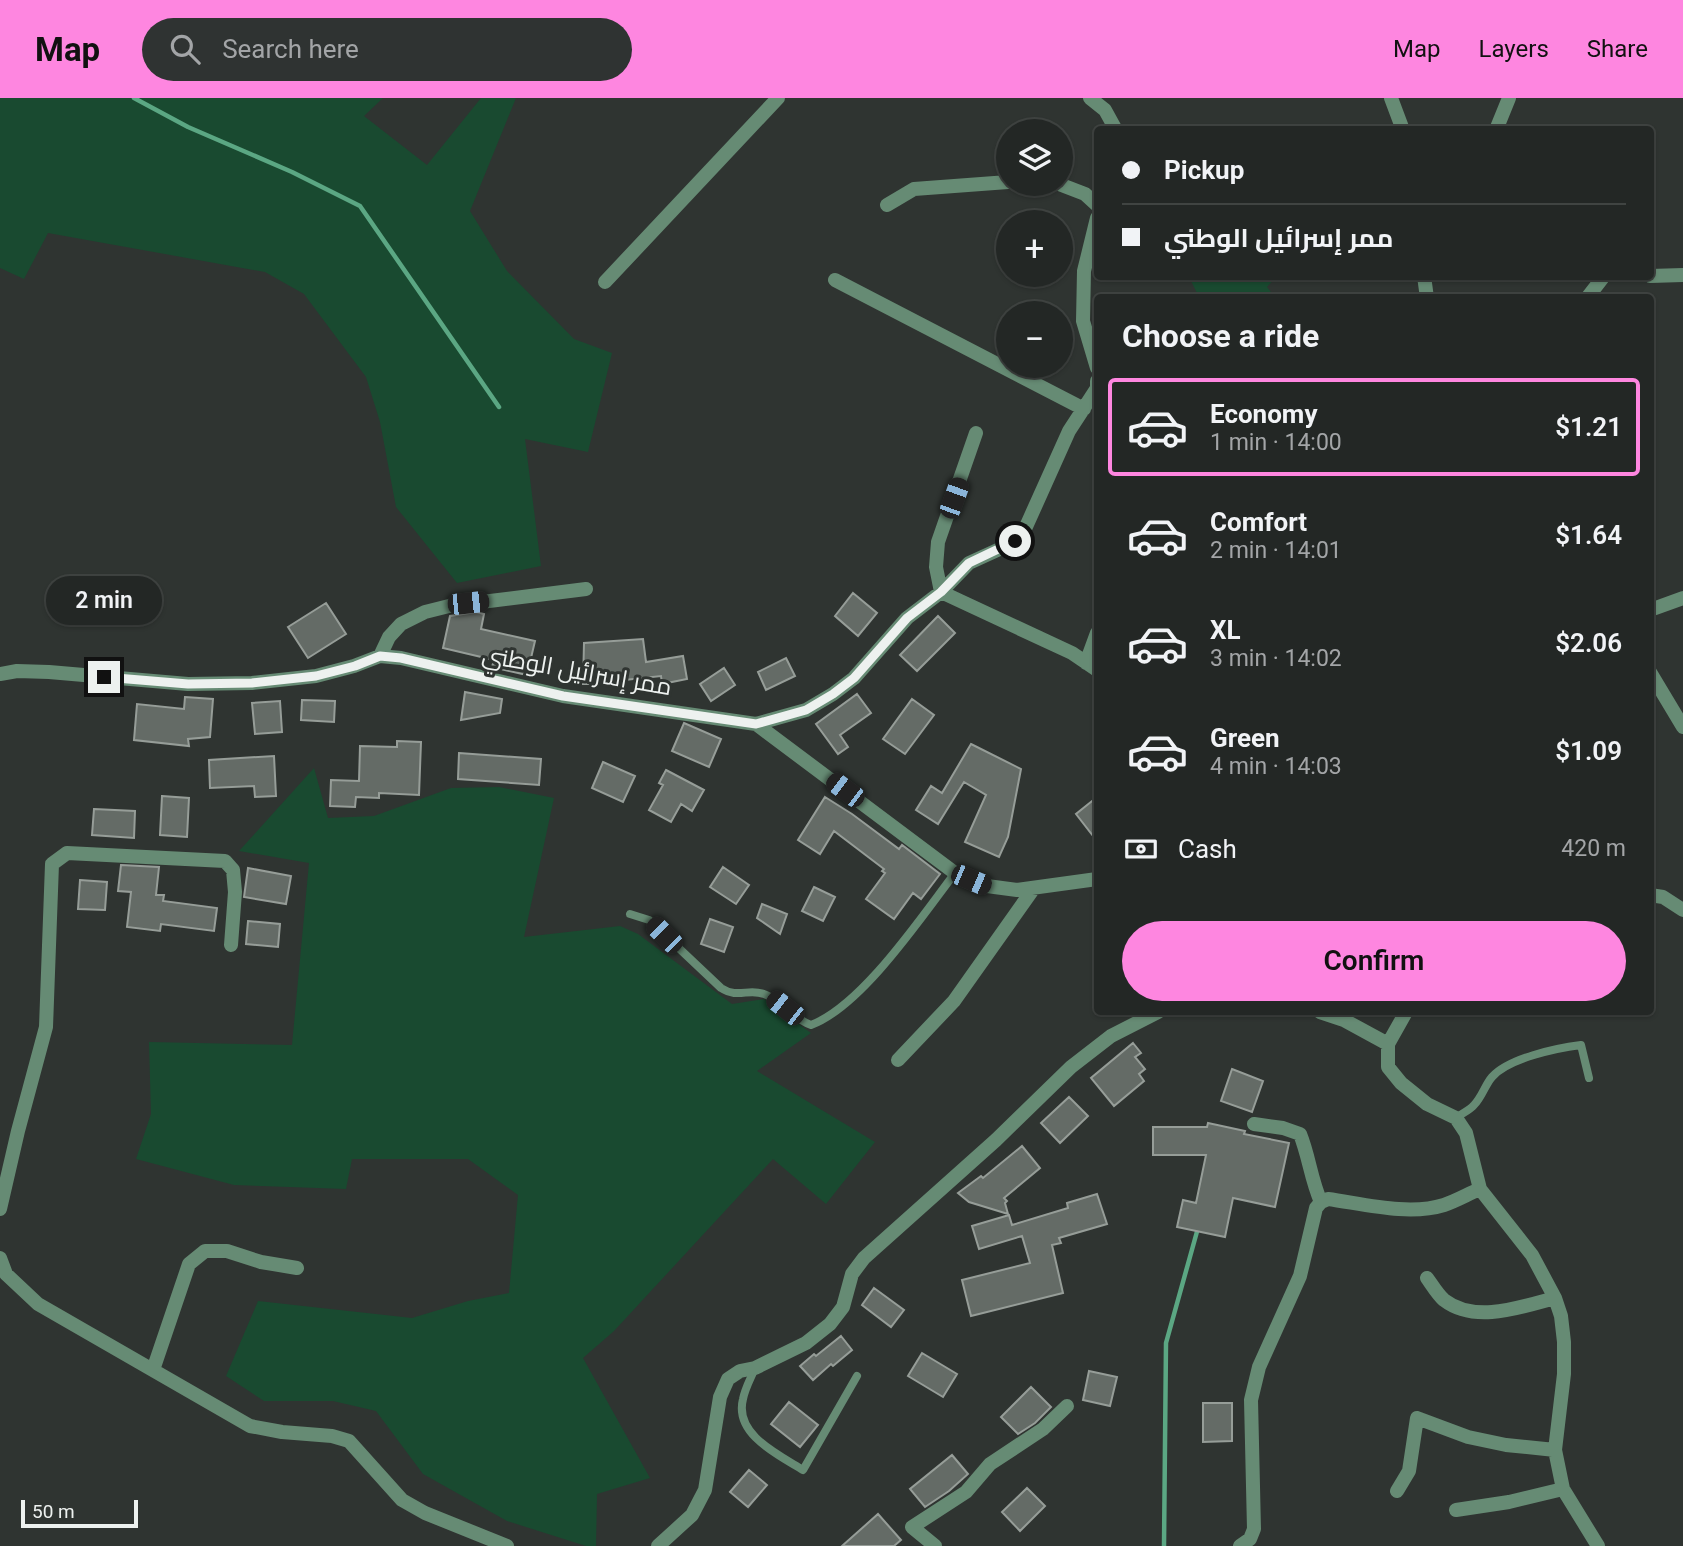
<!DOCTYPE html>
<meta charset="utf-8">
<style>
body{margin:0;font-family:Roboto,Cairo,sans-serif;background:#2f3332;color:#f1f3f6;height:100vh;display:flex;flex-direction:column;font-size:26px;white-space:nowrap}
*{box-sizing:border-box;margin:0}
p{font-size:23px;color:#a3a5a7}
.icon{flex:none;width:38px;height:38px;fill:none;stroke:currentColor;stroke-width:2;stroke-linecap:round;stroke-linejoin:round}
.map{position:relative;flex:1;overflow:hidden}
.side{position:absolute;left:1094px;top:196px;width:560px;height:721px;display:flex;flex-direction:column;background:#232725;border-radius:7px;box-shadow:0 2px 5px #0004,0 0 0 2px #404442}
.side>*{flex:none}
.hud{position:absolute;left:1094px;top:28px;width:560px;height:154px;border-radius:7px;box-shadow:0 2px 5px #0004,0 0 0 2px #404442;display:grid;align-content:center;height:154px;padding:0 28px;background:#232725}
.buttons{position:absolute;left:996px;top:21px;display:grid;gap:14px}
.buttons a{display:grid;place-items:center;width:77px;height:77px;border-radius:50%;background:#232725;box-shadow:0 2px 5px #0004,0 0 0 2px #404442;font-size:35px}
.scale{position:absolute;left:21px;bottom:18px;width:117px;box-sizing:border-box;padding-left:7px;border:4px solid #edf1ef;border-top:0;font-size:19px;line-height:24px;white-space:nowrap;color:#edf1ef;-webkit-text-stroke:5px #2f3431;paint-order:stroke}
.end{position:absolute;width:32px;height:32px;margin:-16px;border:9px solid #edf1ef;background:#111;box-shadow:0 0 0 4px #111}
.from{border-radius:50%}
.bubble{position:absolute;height:49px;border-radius:24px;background:#232725;box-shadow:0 2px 5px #0004,0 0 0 2px #404442;font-size:23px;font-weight:600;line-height:49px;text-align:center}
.car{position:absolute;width:21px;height:42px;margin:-21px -10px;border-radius:9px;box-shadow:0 0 5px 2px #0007;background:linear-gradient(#222 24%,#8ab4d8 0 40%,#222 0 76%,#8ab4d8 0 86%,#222 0)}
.hud b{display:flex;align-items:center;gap:24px;height:66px;font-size:26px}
.hud b+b{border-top:2px solid #404442}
.hud i{width:18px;height:18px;background:#f1f3f6}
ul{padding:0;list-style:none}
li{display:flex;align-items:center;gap:21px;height:98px;margin:0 14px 10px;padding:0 14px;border:4px solid transparent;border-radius:7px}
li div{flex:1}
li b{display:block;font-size:26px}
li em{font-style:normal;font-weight:600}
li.active{border-color:#fe86e0}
li>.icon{width:63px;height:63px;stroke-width:1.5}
h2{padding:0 28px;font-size:32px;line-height:84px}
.pay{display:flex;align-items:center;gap:18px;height:77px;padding:0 28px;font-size:26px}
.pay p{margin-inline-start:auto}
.button{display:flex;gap:14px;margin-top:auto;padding:14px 28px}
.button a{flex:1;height:80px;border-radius:42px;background:#fe86e0;color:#111;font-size:28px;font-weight:600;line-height:80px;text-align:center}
header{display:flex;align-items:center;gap:42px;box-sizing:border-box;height:98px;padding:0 35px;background:#fe86e0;color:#111}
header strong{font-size:33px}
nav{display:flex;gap:38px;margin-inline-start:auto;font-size:24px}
.search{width:490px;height:63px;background:#2f3332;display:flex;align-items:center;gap:18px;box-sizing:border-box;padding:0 24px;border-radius:38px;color:#a3a5a7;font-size:26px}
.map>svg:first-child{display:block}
</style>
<header>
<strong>Map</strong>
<div class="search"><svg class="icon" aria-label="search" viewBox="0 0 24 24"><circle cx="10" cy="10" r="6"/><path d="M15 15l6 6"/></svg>Search here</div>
<nav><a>Map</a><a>Layers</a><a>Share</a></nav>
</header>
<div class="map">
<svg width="1683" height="1448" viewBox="0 0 1683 1448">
<rect width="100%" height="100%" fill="#2f3431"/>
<!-- green -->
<path fill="#194a30" d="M0,0H383L364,18L427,67L481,0H516L470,113L507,173L574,241L612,255L588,354L525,341L541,468L457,485L396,409L380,324L366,279L304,196L265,174L48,135L24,181L0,170Z
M1189,179H1276L1267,189L1275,199H1199Z
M314,670L328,720L374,718L451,690L499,689L554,700L524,839L620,828L638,836L732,906L764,901L811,935L757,973L875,1044L826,1106L773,1061L614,1233L583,1260L650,1380L597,1396L596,1448H586L507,1423L423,1376L376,1313L333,1303H264L226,1278L258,1203L412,1220L468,1203L509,1195L518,1097L468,1061H352L346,1091L234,1087L136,1061L151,1016L149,944L292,947L309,765L239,753Z"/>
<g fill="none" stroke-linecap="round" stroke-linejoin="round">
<!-- stream -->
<path stroke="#5ba783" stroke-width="4.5" d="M134,0L188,29L292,74L360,108L499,309
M1164,1448L1166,1245L1198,1130"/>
</g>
<!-- building -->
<path fill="#646b66" stroke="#969d98" stroke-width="2" d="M853,495L877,515L858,538L835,518Z
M326,505L346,536L308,560L288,529Z
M476,514L484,516L481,531L535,543L527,577L492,569L494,562L443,550L450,518Z
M938,518L955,535L917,573L900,557Z
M643,541L646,564L683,558L687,581L662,586L661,578L606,584V586H583L584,545Z
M786,560L795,578L766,592L758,574Z
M724,570L735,587L711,603L700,586Z
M465,594L502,601L500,615L461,622Z
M857,596L871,615L840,637L848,649L838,656L816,626Z
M185,599L213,601L210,639L188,641L189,648L134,642L137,606L184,611Z
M912,601L934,617L905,656L883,641Z
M302,602L335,603L334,624L301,622Z
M280,603L282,634L255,636L252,605Z
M684,625L721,641L709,669L672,653Z
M397,643L421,644L419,697L379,695V700L356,699L355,709L330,708L331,682L359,683L360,648L397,649Z
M971,646L1021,671L1008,739L999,759L965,744L986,697L964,684L938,726L916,712L931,688L942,695Z
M459,655L541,661L539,687L458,681Z
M274,658L276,698L255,699L254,688L210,690L209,662Z
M603,664L635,678L623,704L592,690Z
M666,672L704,692L692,713L681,706L671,724L649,712L663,687L659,685Z
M162,698L189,700L187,739L160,737Z
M825,699L852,716L899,751L902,747L940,776L921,801L913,795L894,821L866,801L885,775L882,773L884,771L834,733L820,756L798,742Z
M1097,699V743L1076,716Z
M94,711L135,713L134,740L92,737Z
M121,767L159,769L156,797H164L163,803L217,810L214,833L161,826L160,833L127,829L131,794L118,793Z
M723,769L749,787L736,806L710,789Z
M248,770L291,778L286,806L244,799Z
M80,782L107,784L105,812L78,811Z
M814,789L835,799L823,823L802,813Z
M762,806L787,816L780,836L757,820Z
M710,821L733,829L724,854L701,846Z
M248,823L280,826L278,849L246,846Z
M1133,945L1141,955L1135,959L1145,971L1139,976L1144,983L1114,1008L1091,980Z
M1232,971L1263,983L1252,1014L1221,1003Z
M1069,999L1088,1018L1060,1045L1041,1025Z
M1208,1025L1245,1033L1244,1036L1289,1045L1275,1109L1233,1100L1225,1139L1177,1129L1183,1102L1196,1105L1206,1057H1153V1029H1207Z
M1022,1048L1040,1070L1004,1100L1007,1103L1005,1105L1008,1116L969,1104L958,1095L981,1078L983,1080Z
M1097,1096L1107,1126L1059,1140L1061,1145L1052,1147L1063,1195L971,1218L962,1182L1030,1165L1022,1138L979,1151L972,1128L1009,1117L1012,1127L1068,1110L1067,1105Z
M874,1190L904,1212L891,1229L862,1207Z
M841,1238L852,1252L833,1268L831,1266L813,1282L800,1268L814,1256L816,1258Z
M922,1255L957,1276L943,1299L908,1278Z
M1089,1273L1117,1279L1110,1308L1083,1302Z
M1031,1289L1051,1309L1035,1325L1018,1336L1001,1319Z
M789,1304L818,1327L800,1349L771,1326Z
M1203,1305H1232V1343L1203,1344Z
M952,1357L968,1376L949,1393L925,1409L910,1391Z
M749,1372L767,1387L748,1409L730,1394Z
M1027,1390L1045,1408L1020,1433L1002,1414Z
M878,1416L901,1442L894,1448H842Z"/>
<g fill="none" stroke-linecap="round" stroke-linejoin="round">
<!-- service -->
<path stroke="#668b74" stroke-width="8" d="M630,816L649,822L721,890C738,901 748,890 764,896C782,902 793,921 811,927C862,908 922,818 955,775
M1456,1020C1461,1016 1470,1012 1474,1007C1482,999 1485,987 1492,979C1509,960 1557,950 1581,947L1589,980
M755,1270C751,1280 745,1290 743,1301C734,1336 777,1356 803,1372L857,1278"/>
<!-- minor -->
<path stroke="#668b74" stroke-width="14" d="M1090,0L1105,12L1116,32
M1496,32L1509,0
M1059,86L1085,96L1097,107
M887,107L914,91L1008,84
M1097,120L1084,173L1083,223L1097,270
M1650,178L1683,177
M835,182L1084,311
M605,184L778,0
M1587,200L1604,178
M941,494L1072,555L1097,572
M941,494L936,469L938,444L976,335
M1650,512L1683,500
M380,558L389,539L401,526L425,514L449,508L586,491
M1086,565L1097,535
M0,576L17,573L49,574L188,586L252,585L316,578L354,568L380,558L401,560L563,598L756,626L955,775L987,788L1017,792L1097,781
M756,626L806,612L833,596L854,580L907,520L941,494L969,465L1015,444L1025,431L1069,333L1097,290V283
M1650,797L1663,799L1683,812
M1320,914L1344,922L1388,946
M1406,914L1388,946V969L1401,985L1427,1006L1456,1020L1466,1035L1480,1091L1532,1157L1555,1200L1561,1218L1564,1244V1276L1555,1352L1563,1391L1598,1448
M898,962L954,903L1034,790
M1254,1026L1283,1030L1300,1036C1309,1058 1311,1082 1321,1104
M0,1111L18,1033L46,929L52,766L67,755L225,763L233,772L235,794L231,847
M0,1160L6,1176L38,1206L250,1328L282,1334L332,1338L349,1343L402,1402L425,1415L507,1448
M1427,1180C1432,1187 1438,1197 1444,1202C1475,1226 1521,1209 1555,1200
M153,1272L189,1166L205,1153H227L261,1164L297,1170
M1397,1393L1409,1373L1417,1320L1468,1339L1506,1347L1555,1352
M1456,1412L1509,1404L1563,1391
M658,1448L692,1417L705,1392L720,1299L728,1281L740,1273L755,1270L806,1245L830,1226L843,1209L852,1176L864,1160L996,1042L1071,969L1111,938L1158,914
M935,1448L912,1429L966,1394L990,1366L1043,1331L1067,1308
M1240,1448L1250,1441L1254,1431L1251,1302L1259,1269L1300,1178L1316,1110L1321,1104L1328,1101C1364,1106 1409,1118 1444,1107C1456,1103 1468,1096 1480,1091"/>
<!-- tertiary -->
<path stroke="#668b74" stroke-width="14" d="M1391,0L1403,32
M1424,178L1427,200
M1650,574L1683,629"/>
</g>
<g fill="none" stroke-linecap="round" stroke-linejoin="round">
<!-- route -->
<path stroke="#edf1ef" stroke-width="9" d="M104,579L188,586L252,585L316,578L355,568L380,558L401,560L563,598L756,626L806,612L833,596L854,580L907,520L941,494L969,465L1015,443"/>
</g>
<g text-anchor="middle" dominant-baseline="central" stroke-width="6" stroke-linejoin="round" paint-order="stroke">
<!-- street labels -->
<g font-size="24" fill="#edf1ef" stroke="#2f3431">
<text transform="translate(577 573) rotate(10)">ممر إسرائيل الوطني</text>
</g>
</g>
</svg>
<div class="buttons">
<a><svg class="icon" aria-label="layers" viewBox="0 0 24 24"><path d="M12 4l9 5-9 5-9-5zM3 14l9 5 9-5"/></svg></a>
<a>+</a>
<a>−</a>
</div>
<div class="scale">50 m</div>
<i class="end from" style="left:1015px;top:443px"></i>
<i class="end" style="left:104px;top:579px"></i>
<div class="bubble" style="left:46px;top:478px;width:116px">2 min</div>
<i class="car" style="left:954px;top:400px;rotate:20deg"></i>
<i class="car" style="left:468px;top:505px;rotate:84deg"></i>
<i class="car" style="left:845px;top:692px;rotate:307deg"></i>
<i class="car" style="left:971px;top:782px;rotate:113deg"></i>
<i class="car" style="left:664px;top:837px;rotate:315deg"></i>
<i class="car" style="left:785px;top:910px;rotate:308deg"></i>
<div class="hud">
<b><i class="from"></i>Pickup</b>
<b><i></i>ممر إسرائيل الوطني</b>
</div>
<section class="side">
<h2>Choose a ride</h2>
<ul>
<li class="active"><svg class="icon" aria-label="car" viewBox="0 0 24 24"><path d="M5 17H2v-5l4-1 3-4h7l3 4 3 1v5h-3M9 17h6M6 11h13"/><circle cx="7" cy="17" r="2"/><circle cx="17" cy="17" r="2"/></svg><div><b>Economy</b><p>1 min · 14:00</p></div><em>$1.21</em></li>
<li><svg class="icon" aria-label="car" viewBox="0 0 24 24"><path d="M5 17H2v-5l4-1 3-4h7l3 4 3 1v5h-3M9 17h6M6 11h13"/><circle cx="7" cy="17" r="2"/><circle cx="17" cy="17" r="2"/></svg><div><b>Comfort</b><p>2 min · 14:01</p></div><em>$1.64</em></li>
<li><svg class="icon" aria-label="car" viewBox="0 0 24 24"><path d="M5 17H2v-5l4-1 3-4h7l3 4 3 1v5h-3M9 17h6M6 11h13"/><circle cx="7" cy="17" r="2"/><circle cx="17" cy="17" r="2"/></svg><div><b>XL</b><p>3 min · 14:02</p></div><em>$2.06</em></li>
<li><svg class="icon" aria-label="car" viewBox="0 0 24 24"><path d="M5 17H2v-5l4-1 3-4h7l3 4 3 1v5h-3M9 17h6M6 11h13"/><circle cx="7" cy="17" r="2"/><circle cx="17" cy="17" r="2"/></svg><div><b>Green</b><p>4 min · 14:03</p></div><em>$1.09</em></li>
</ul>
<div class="pay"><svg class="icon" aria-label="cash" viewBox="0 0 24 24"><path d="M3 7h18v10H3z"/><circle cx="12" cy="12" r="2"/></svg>Cash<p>420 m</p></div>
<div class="button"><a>Confirm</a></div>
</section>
</div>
